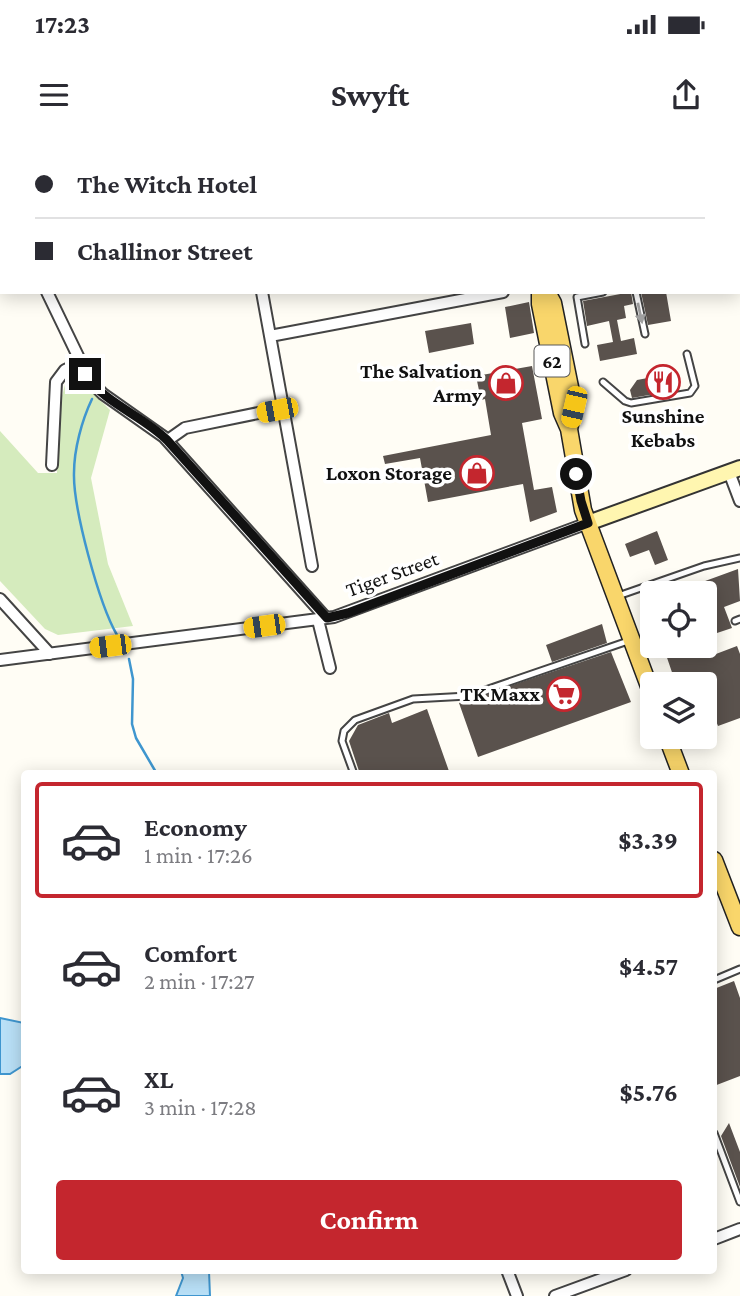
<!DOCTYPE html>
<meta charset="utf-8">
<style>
body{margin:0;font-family:"Crimson Pro",serif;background:#f2f2f3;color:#2b2b33;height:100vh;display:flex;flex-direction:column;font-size:26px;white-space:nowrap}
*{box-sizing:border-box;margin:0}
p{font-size:23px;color:#7c7c81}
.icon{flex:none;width:38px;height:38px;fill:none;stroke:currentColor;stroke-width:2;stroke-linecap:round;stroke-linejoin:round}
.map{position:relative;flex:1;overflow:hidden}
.side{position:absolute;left:21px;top:630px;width:696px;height:504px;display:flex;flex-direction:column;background:#fff;border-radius:7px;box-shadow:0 4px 18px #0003}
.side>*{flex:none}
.banner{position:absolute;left:0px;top:0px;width:740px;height:154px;box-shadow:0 4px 18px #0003;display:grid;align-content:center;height:154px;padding:0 35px;background:#fff}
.buttons{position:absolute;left:640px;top:441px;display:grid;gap:14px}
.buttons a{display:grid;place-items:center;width:77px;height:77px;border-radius:7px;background:#fff;box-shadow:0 4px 18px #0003;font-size:35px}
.end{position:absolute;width:32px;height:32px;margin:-16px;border:9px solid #111;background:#fff;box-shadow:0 0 0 4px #fff}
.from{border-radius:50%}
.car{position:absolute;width:21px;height:42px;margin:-21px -10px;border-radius:9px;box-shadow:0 0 5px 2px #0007;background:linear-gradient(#f5c518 24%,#345 0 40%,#f5c518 0 76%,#345 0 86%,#f5c518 0)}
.banner b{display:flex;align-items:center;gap:24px;height:66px;font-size:26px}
.banner b+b{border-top:2px solid #e1e1e2}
.banner i{width:18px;height:18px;background:#2b2b33}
ul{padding:12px 0 0;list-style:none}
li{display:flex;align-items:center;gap:21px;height:116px;margin:0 14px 10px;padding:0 21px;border:4px solid transparent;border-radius:7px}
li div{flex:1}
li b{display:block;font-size:26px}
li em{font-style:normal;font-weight:700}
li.active{border-color:#c4262e}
li>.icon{width:63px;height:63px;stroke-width:1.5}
.cta{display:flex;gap:14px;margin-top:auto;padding:14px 35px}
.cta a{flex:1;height:80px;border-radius:7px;background:#c4262e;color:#fff;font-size:28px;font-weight:700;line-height:80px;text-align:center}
.status{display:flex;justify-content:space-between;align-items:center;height:49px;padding:0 35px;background:#fff;direction:ltr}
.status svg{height:19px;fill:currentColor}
header{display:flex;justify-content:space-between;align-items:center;height:91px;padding:0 35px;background:#fff;font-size:32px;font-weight:700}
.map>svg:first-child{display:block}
</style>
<div class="status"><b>17:23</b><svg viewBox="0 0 49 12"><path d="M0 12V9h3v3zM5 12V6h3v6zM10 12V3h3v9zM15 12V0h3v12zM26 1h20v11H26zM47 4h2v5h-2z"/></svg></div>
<header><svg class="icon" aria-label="menu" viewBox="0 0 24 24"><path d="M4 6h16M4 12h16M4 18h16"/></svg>Swyft<svg class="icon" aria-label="share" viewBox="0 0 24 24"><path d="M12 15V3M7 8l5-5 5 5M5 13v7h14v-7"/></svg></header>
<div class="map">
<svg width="740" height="1156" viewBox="0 0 740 1156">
<rect width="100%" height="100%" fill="#fffdf5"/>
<!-- green -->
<path fill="#d5ebbd" d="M76,236L110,270L91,338L108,424L133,486L58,495L45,489L0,441V291L38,333H57L59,267L66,241Z"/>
<!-- water -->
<path fill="#b9e0f7" stroke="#3f96cf" stroke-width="2" d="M0,878L24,883V925L10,934H0Z
M181,1131H209L210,1156H176L183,1138Z"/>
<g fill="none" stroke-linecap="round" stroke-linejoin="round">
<!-- stream -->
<path stroke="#3f96cf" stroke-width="2.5" d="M92,259C82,280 74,309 74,333C73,368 99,464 117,495
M129,519L133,539L132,584L136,598L157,634"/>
</g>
<!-- building -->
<path fill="#5a524d" d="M631,152L633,164L624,166L626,178L617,180L621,201L634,198L637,214L600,221L597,205L613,202L609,181L587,186L583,161Z
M641,152H666L671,181L648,185Z
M529,162L534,193L510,198L505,167Z
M471,183L474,204L429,213L425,191Z
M532,226L542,279L522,283L534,350L552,347L557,372L530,382L523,344L428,362L420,318L385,324L383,316L491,295L485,259L481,260L476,236Z
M669,234L672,251L632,258L630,250L637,240Z
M657,391L668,420L655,425L649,410L630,417L625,404Z
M738,429L740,461L724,467L732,488L705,497V453L675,452Z
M602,484L607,503L552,522L546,505Z
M663,506H704L708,517L737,506L740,514V578L718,586L705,553V544H676Z
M611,512L631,562L478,617L459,563Z
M427,569L450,634H360L349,601L358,585L389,573L392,583Z
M734,841L740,858V936L714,946V849Z
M729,983L740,1012V1047L721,996Z"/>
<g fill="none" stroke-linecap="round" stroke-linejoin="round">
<!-- lane casing -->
<g stroke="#444" stroke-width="9">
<path id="lane" d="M636,152L645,194
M585,204L577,157L603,152
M603,242L625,261L631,263L690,253L695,246L687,214
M618,456L704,426L740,418
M735,481L740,479
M354,634L342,601L344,591L355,580L413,559L468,556L631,500
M714,840L740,829
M714,993L740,1062"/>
</g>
<!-- street casing -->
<g stroke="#444" stroke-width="14">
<path id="street" d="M33,2L34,0
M0,71H2
M738,109L740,108
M0,137L2,136
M47,152L90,241L103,254L164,297L326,478
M262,152L312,426
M270,196L503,152
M168,300L185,288L283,268
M52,325L56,242L65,230L80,223
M729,332L740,361
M0,459L50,514
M318,480L330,528
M0,520L334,477L588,383
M714,1099L740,1089
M507,1130L517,1156
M555,1156L626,1130"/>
</g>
<!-- secondary casing -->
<g stroke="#333" stroke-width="18">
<path id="secondary" d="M588,383L740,328"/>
</g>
<!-- primary casing -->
<g stroke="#222" stroke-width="19">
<path id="primary" d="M515,0V2
M540,152V164L562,273L569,289L583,370L653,557
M547,152L553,163L574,267L569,289
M667,597L681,634
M714,720L740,787"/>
</g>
<!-- lane -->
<use href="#lane" stroke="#fff" stroke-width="5"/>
<!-- street -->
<use href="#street" stroke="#fff" stroke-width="10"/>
<!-- secondary -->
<use href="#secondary" stroke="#fff6b0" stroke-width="14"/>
<!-- primary -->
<use href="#primary" stroke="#f9d66b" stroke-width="16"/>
<!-- rail casing -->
<g stroke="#c4262e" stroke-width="5">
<path id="rail" d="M215,2L217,0
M0,112L2,111"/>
</g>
<!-- rail -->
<use href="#rail" stroke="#fff" stroke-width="2.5" stroke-dasharray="8" stroke-linecap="butt"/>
</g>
<!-- one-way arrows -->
<defs><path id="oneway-solid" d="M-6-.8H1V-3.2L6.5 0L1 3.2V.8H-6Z" transform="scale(1.75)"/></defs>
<use fill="#a0a0a0" href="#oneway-solid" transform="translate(640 173) rotate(78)"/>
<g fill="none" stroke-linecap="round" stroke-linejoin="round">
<!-- route -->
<path stroke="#111" stroke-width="9" d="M85,234C105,264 142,275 167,300L327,478L348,473L588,383L581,361L576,334"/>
</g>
<!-- icons -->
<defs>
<g id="restaurant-ring" transform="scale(1.75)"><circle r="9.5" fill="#fff" stroke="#c4262e" stroke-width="1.5"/><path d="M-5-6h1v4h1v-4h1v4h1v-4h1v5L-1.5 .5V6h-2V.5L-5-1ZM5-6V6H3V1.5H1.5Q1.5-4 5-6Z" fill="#c4262e"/></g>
<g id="shop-ring" transform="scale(1.75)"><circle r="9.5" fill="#fff" stroke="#c4262e" stroke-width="1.5"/><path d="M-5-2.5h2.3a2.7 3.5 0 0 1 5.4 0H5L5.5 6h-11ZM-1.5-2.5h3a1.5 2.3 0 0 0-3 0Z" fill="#c4262e"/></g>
<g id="supermarket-ring" transform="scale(1.75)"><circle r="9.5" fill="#fff" stroke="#c4262e" stroke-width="1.5"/><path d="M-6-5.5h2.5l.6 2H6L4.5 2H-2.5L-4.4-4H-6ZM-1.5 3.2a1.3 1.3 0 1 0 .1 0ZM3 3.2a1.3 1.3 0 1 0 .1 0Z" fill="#c4262e"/></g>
</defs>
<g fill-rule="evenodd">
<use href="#restaurant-ring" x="663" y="242"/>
<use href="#shop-ring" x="506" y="243"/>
<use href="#shop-ring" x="477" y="333"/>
<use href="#supermarket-ring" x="564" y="554"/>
</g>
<g text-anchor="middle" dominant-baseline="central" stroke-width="7" stroke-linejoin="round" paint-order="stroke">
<!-- shield labels -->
<rect fill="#fff" stroke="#585858" stroke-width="2" x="534.5" y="205.5" width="35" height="31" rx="5"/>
<g font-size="19" font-weight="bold" fill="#111">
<text x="552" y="221">62</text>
</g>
<!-- poi labels -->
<g font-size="21" font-weight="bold" fill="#111" stroke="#fff" text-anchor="end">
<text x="482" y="231">The Salvation<tspan x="482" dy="24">Army</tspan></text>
<text x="663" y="276" text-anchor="middle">Sunshine<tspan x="663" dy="24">Kebabs</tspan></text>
<text x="452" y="333">Loxon Storage</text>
<text x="540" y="554">TK Maxx</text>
</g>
<!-- street labels -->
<g font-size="21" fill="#111" stroke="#fff">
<text transform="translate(392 434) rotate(-20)">Tiger Street</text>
</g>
</g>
</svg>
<div class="buttons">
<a><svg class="icon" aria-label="locate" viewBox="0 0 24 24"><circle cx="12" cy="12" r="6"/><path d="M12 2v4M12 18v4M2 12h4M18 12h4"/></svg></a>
<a><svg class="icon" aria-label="layers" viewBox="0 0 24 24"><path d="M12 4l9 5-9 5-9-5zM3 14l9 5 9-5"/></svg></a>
</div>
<i class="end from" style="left:576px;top:334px"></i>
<i class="end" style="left:85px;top:234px"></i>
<i class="car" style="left:574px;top:267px;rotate:193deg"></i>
<i class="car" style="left:277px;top:270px;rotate:259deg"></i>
<i class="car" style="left:264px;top:486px;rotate:262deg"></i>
<i class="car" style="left:110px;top:506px;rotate:263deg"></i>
<div class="banner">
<b><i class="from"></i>The Witch Hotel</b>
<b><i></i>Challinor Street</b>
</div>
<section class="side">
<ul>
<li class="active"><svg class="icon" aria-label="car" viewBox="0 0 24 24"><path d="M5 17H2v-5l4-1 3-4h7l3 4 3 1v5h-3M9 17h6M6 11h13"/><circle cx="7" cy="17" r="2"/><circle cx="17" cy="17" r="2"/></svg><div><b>Economy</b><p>1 min · 17:26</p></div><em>$3.39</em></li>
<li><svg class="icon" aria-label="car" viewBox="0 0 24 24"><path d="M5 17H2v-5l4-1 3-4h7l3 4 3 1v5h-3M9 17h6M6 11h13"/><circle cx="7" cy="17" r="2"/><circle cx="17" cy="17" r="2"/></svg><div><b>Comfort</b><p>2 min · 17:27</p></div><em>$4.57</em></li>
<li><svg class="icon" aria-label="car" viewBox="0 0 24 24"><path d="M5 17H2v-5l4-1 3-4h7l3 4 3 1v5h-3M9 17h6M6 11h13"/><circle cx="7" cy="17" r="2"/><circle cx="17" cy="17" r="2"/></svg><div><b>XL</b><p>3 min · 17:28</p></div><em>$5.76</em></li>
</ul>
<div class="cta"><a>Confirm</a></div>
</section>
</div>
